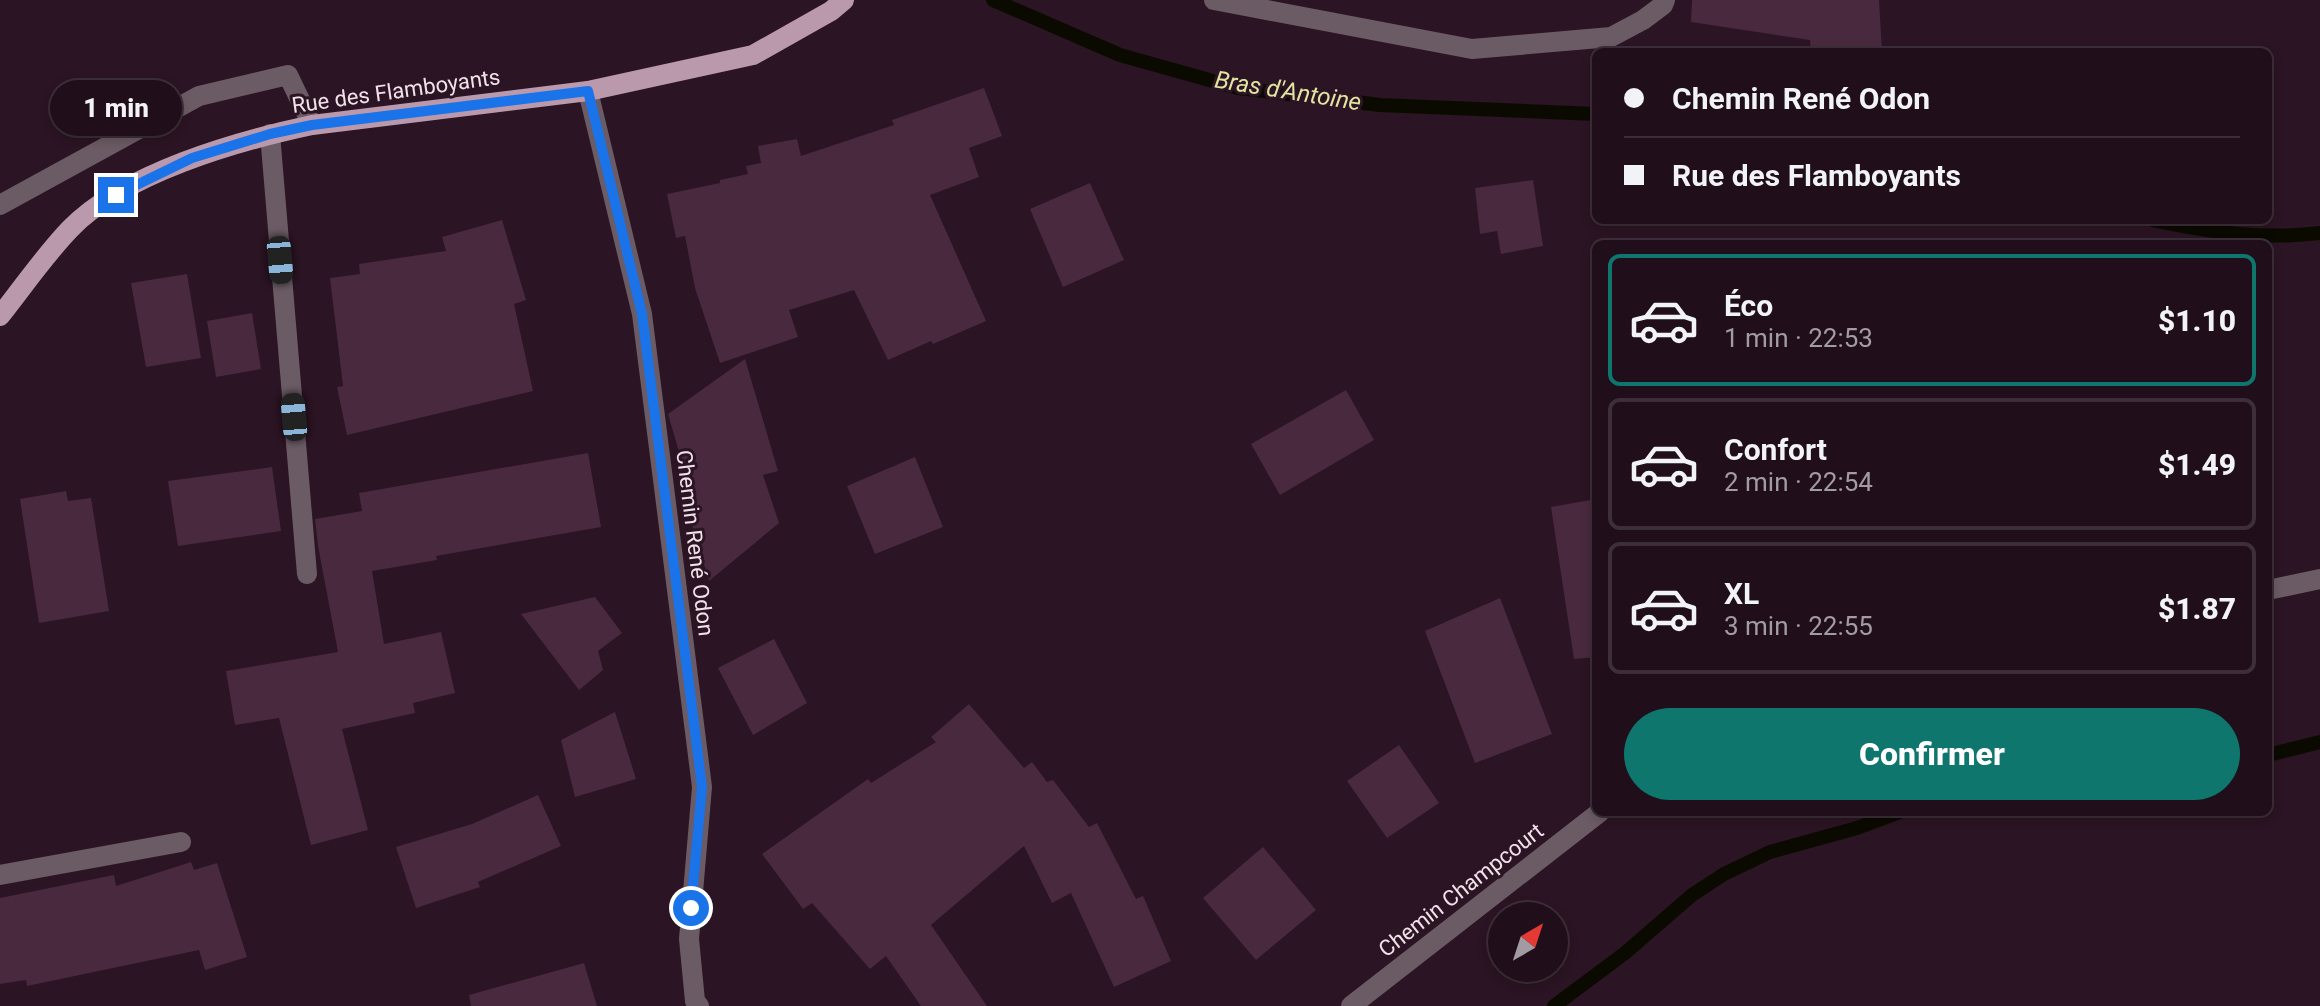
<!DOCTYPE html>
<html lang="fr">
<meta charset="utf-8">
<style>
body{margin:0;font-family:Roboto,sans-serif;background:#281823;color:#f1f3f6;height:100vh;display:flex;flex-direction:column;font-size:30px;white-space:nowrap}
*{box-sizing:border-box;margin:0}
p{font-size:26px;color:#a29ca2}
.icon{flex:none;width:44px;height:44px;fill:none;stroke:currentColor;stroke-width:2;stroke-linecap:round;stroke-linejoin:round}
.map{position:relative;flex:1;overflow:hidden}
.side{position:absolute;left:1592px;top:240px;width:680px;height:576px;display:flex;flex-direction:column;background:#200f1a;border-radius:12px;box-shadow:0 4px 12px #0003,0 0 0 2px #3d2f39}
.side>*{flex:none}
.hud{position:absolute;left:1592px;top:48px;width:680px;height:176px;border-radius:12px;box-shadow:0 4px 12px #0003,0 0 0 2px #3d2f39;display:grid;align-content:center;height:176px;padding:0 32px;background:#200f1a}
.needle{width:52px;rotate:39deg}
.tools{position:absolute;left:1488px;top:902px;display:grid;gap:16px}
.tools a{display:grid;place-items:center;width:80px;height:80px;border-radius:50%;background:#200f1a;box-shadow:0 4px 12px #0003,0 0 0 2px #3d2f39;font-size:40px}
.end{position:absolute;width:36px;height:36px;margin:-18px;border:10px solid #1a73e8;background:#fff;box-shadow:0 0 0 4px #fff}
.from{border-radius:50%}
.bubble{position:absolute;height:56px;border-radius:28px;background:#200f1a;box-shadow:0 4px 12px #0003,0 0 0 2px #3d2f39;font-size:26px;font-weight:800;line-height:56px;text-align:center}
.car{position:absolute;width:24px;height:48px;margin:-24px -12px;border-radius:10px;box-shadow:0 0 6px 2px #0007;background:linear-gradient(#222 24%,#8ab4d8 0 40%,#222 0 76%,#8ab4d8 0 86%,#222 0)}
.hud b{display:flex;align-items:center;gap:28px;height:76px;font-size:30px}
.hud b+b{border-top:2px solid #3d2f39}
.hud i{width:20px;height:20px;background:#f1f3f6}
ul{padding:14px 0 0;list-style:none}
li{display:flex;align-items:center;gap:24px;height:132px;margin:0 16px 12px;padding:0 16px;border:4px solid #3d2f39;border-radius:12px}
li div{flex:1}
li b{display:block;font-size:30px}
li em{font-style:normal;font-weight:800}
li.on{border-color:#0f766e}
li>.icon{width:72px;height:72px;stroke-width:1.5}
.cta{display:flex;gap:16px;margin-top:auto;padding:16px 32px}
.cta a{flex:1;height:92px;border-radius:48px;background:#0f766e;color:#fff;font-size:32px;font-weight:800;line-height:92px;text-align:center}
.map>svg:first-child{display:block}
</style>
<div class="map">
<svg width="2320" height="1006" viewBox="0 0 2320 1006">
<rect width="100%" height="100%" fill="#2b1423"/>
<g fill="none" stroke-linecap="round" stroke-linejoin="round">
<!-- stream -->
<path stroke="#0b0a00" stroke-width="14" d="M993,0L1120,55L1238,88L1380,105L1596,114
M2152,220C2208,232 2263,240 2320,233
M2268,755L2320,742
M1554,1006L1625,953L1692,895L1724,874L1770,852L1857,828L1900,812"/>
</g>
<!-- building -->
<path fill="#49293d" d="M1692,0H1879L1882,52H1811L1810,40L1691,22Z
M984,88L1002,136L969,148L979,177L930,195L986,321L933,344L931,341L888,360L854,290L789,310L798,337L720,363L695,288L685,236L676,238L667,194L720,183V180L748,174L746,166L761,163L758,146L797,139L801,156L894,125L892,120Z
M1533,180L1543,246L1501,254L1497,231L1480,234L1475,188Z
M1090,183L1124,260L1063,287L1030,209Z
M502,220L526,300L514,304L533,391L347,435L337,387L343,386L330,278L360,274L359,264L446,251L442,237Z
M187,274L201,358L146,367L131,283Z
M252,313L261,369L216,377L207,321Z
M745,359L778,471L763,475L779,523L709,581L685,501L692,497L668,414Z
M1346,390L1374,440L1280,495L1251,444Z
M588,453L601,527L436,556L437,560L372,571L384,644L441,632L455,693L413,703L415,713L342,729L368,830L311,845L279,718L235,725L226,671L338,652L318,546L315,519L362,511L359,493Z
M915,457L943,527L875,554L847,486Z
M272,467L281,531L178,546L168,481Z
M66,491L68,501L91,498L109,611L39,623L20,499Z
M1596,499V657L1574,659L1551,507Z
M595,597L622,633L598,651L603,670L579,690L521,614Z
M1500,598L1552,734L1475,763L1425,631Z
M774,639L807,703L753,735L718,668Z
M969,704L1024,768L1032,762L1047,782L1053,780L1089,827L1097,823L1136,899L1143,896L1171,961L1114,987L1071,893L1052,903L1024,846L931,925L987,1006H921L886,956L870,969L812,903L803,909L762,854L868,779L871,783L936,742L931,737Z
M615,712L636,779L575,797L561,740Z
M1399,745L1439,803L1387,838L1347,781Z
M538,795L561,846L478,882L480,887L416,908L396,847L472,824Z
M1263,847L1316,910L1256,960L1203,898Z
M191,862L194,870L217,863L247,957L205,970L199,950L27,986L26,980L0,984V898L114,875L116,886Z
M584,963L597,1006H471L469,995Z"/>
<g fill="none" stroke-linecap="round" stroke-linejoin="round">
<!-- minor -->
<path stroke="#6b5b64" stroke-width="20" d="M1214,0L1472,49L1611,37L1643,20L1663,5L1665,0
M588,91L642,314L702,787L689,939L695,1001L699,1006
M270,134L307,574
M0,205L199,96L288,75L312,125
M2268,590L2320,579
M0,875L181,842
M1351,1006L1600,812"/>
<!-- major -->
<path stroke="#bb99ad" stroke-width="20" d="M0,316C23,287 45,255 70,229C124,173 237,141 312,125L588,91L753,55L831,11L844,0"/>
</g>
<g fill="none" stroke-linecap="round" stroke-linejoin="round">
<!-- route -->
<path stroke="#1a73e8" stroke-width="10" d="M116,195L192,158L270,134L312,125L588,91L642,314L698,755L702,787L691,908"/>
</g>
<g text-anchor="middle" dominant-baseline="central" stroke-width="6" stroke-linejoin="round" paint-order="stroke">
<!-- street labels -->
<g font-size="22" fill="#f1e1ea" stroke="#2b1423">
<text transform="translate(396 91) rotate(-8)">Rue des Flamboyants</text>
<text transform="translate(695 543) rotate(83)">Chemin René Odon</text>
<text transform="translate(1461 890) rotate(-38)">Chemin Champcourt</text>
</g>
<!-- water labels -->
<g font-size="24" font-style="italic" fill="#e2e4a1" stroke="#2b1423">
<text transform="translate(1288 91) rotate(9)">Bras d'Antoine</text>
</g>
</g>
</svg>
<div class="tools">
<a><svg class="needle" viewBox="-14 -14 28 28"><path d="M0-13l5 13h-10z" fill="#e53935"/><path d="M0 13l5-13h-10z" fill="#a29ca2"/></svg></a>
</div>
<i class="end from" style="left:691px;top:908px"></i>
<i class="end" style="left:116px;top:195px"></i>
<div class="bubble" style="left:50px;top:80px;width:132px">1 min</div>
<i class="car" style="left:280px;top:260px;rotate:175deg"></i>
<i class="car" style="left:294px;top:417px;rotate:355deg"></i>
<div class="hud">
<b><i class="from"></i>Chemin René Odon</b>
<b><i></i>Rue des Flamboyants</b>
</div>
<section class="side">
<ul>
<li class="on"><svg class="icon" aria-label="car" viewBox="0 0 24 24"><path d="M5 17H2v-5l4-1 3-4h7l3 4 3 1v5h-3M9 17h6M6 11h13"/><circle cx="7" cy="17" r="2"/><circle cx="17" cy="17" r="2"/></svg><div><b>Éco</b><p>1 min · 22:53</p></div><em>$1.10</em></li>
<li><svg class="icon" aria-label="car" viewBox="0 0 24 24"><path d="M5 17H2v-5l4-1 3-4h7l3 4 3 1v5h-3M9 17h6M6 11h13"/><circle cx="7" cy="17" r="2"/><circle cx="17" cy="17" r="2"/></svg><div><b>Confort</b><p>2 min · 22:54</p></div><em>$1.49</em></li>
<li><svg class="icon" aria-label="car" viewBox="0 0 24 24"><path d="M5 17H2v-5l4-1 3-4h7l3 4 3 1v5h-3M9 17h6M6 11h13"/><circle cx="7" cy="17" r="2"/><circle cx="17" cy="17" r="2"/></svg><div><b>XL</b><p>3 min · 22:55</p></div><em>$1.87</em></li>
</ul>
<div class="cta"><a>Confirmer</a></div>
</section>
</div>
